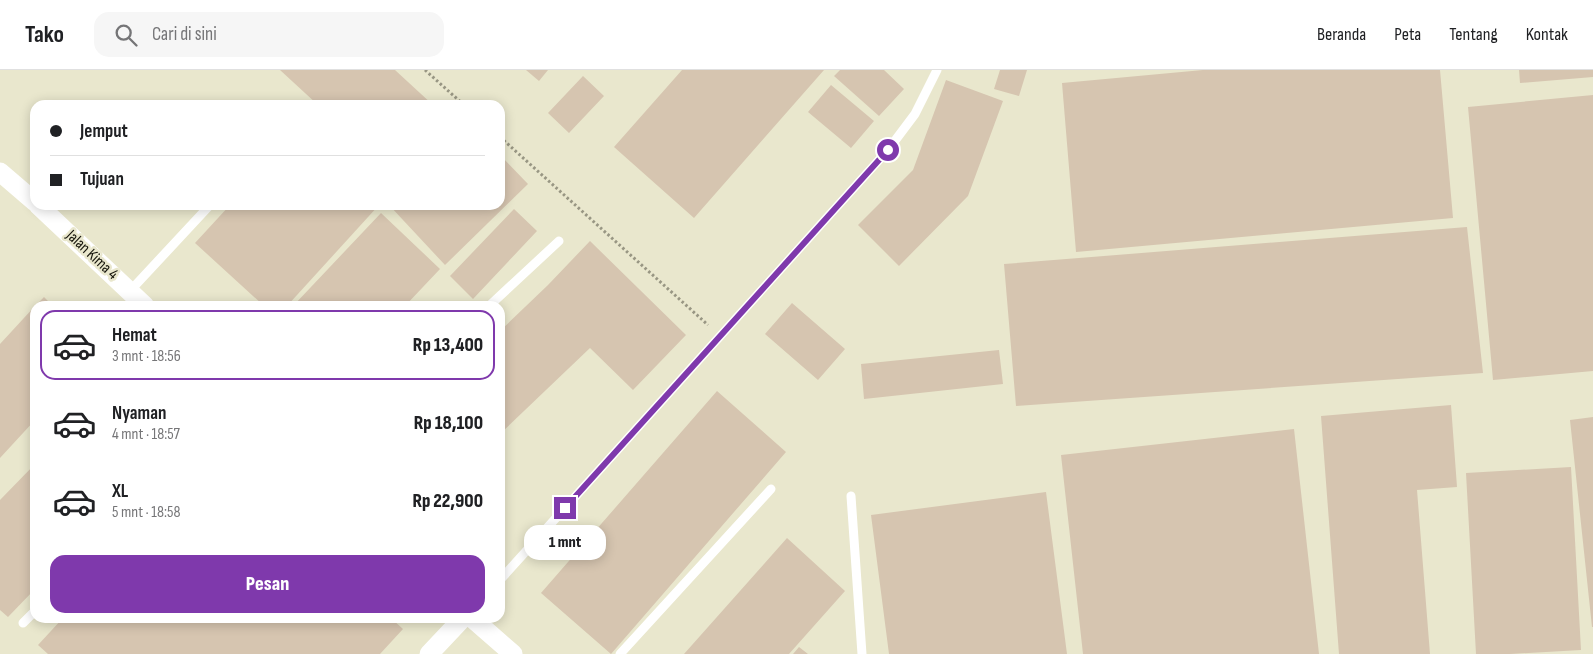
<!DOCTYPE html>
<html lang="id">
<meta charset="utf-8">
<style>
body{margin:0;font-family:"Sofia Sans Condensed",sans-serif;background:#f6f6f6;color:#202124;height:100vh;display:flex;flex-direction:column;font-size:19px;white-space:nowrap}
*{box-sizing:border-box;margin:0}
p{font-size:16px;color:#757577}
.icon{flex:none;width:28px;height:28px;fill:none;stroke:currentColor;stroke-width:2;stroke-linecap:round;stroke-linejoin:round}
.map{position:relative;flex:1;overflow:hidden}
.drawer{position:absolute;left:30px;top:231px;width:475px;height:322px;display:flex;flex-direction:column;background:#fff;border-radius:15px;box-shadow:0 2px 12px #0003}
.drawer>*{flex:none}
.guide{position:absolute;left:30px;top:30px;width:475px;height:110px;border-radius:15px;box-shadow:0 2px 12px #0003;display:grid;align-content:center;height:110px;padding:0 20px;background:#fff}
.end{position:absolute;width:22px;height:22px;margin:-11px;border:6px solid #7f39ac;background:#fff;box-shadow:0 0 0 2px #fff}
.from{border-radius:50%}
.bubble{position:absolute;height:35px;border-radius:15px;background:#fff;box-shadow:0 2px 12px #0003;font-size:16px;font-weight:800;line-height:35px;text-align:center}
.guide b{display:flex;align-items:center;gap:18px;height:48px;font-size:19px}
.guide b+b{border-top:1px solid #e0e0e0}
.guide i{width:12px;height:12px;background:#202124}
ul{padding:9px 0 0;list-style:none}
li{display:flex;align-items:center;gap:15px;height:70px;margin:0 10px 8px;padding:0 10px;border:2px solid transparent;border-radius:15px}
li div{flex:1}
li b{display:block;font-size:19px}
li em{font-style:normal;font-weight:800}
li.on{border-color:#7f39ac}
li>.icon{width:45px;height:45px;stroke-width:1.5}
.primary-button{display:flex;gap:10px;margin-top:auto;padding:10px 20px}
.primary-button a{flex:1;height:58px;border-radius:15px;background:#7f39ac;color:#fff;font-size:20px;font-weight:800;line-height:58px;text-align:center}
header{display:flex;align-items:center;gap:30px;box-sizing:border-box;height:70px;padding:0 25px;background:#fff;border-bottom:1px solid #e0e0e0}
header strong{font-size:24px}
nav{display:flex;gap:28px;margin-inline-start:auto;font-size:18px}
.search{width:350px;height:45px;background:#f6f6f6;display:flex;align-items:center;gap:12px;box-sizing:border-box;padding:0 18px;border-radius:15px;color:#757577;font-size:19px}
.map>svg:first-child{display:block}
</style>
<header>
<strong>Tako</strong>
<div class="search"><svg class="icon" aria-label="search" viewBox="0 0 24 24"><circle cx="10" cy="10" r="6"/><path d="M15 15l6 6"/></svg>Cari di sini</div>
<nav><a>Beranda</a><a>Peta</a><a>Tentang</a><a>Kontak</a></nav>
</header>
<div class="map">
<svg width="1593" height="584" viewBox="0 0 1593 584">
<rect width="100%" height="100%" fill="#e9e7cd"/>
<!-- building -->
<path fill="#d6c5b0" d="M280,0H395L433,35H318Z
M526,0H548L539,11Z
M682,0H824L694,148L614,77Z
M840,0H884L904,19L879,46L834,6Z
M1000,0H1027L1019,26L994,19Z
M1203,0H1440L1453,148L1076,182L1062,13Z
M1519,0H1593V7L1520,13Z
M583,6L604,26L569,63L548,43Z
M946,10L1003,31L968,126L899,196L858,155L913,100Z
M831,15L874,51L851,78L808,42Z
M1593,25V301L1493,310L1468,37Z
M500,85L528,114L445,195L389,135H500Z
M230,135H379L287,236H264L195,173Z
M514,139L537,161L473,229L450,206Z
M381,143L440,199L405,236H293Z
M1467,157L1483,303L1016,336L1004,194Z
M590,171L686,265L633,320L590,278L500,364V261L548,215Z
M44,227L53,236H35Z
M792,233L845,279L818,310L765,264Z
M35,236V350L0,388V274Z
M999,280L1003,314L864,329L861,294Z
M717,321L786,382L611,584L541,523Z
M1451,335L1457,417L1417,420L1430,584H1339L1321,346Z
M1593,347V557H1592L1570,350Z
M1294,359L1319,584H1083L1061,385Z
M35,394V519L8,547L0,540V430Z
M1571,397L1581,580L1510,584H1476L1466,403Z
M1046,422L1067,584H889L871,445Z
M787,468L845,521L789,584H684Z
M62,549H392L403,559L380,584H48L38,575Z
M799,577L808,584H793Z"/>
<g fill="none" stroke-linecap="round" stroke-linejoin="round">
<!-- path -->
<path stroke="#989683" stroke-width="3" stroke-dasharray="2.5 2.5" stroke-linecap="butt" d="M425,0L464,35
M500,67L708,255"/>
<!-- lane -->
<path stroke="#fff" stroke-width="9" d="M130,221L210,135
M489,236L559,171
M851,426L862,584
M500,510L888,80L915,44L937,0
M23,553L35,541
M620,584L771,419"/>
<!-- street -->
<path stroke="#fff" stroke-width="19" d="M0,102L35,132
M38,135L145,236
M473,549L513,584
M429,584L462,549"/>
</g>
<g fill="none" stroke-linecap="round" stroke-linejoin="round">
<!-- route -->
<path stroke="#7f39ac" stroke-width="6" d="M565,438L888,80"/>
</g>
<g text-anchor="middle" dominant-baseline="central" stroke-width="5" stroke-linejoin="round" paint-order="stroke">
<!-- street labels -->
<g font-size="16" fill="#15140b" stroke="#e9e7cd">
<text transform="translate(92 185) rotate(43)">Jalan Kima 4</text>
</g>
</g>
</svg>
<i class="end from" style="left:888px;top:80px"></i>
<i class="end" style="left:565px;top:438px"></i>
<div class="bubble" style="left:524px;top:455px;width:82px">1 mnt</div>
<div class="guide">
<b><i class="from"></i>Jemput</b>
<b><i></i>Tujuan</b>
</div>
<section class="drawer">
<ul>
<li class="on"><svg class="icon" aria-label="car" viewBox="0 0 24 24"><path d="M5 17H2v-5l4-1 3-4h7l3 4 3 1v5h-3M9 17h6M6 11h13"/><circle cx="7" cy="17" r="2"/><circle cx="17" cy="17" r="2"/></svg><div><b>Hemat</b><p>3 mnt · 18:56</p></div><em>Rp 13,400</em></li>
<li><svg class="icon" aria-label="car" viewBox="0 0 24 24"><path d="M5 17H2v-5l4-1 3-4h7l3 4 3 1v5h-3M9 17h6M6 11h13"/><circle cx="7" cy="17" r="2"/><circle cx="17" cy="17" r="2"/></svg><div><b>Nyaman</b><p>4 mnt · 18:57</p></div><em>Rp 18,100</em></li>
<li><svg class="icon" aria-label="car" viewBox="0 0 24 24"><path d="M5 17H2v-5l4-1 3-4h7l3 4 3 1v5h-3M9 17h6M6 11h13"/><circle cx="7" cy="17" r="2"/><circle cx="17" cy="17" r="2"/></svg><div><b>XL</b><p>5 mnt · 18:58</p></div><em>Rp 22,900</em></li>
</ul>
<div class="primary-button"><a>Pesan</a></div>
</section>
</div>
